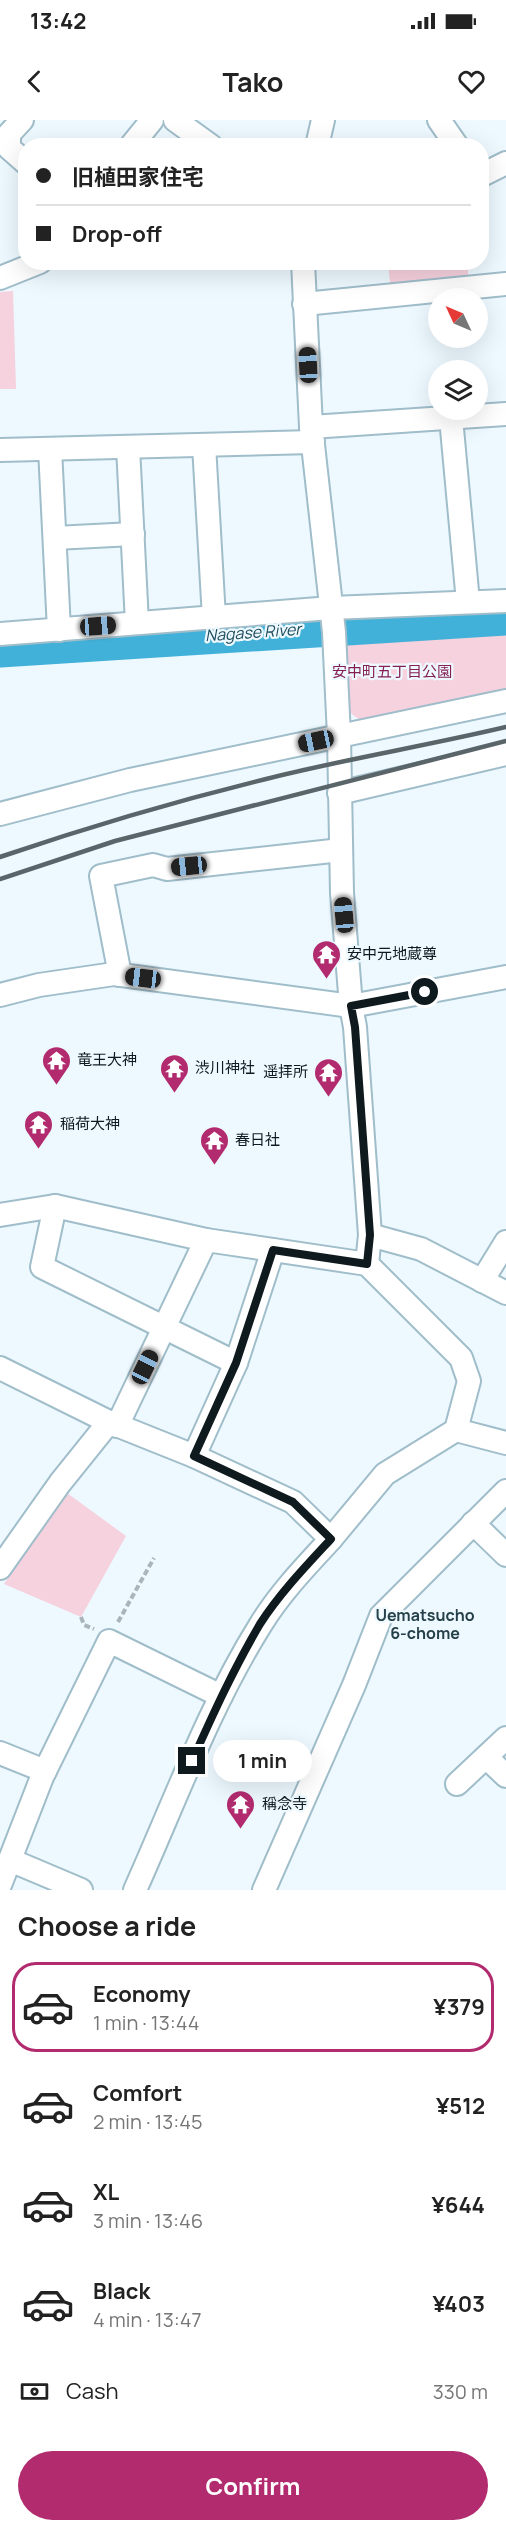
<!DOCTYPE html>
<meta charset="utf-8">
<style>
body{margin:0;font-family:Manrope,"Noto Sans JP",sans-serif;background:#f6f6f6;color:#222;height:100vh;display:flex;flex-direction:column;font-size:22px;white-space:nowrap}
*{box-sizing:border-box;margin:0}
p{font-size:20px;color:#767676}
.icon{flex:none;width:33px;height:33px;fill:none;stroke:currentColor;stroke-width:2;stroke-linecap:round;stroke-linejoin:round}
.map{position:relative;height:1770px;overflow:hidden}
.panel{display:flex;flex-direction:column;background:#fff;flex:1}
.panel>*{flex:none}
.banner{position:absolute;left:18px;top:18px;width:471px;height:132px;border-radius:24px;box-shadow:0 6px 24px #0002;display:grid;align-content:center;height:132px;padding:0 18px;background:#fff}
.needle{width:39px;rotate:314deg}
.controls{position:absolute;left:428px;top:168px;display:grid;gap:12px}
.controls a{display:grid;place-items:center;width:60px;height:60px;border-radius:50%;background:#fff;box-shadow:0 6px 24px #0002;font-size:30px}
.end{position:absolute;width:27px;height:27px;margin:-14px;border:8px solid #0f1a1e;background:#fff;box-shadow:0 0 0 3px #fff}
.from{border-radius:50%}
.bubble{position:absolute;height:42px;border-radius:21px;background:#fff;box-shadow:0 6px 24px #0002;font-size:20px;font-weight:700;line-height:42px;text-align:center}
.car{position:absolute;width:18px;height:36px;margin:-18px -9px;border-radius:8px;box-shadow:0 0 4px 2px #0007;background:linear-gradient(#222 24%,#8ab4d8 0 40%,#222 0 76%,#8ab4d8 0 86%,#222 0)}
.banner b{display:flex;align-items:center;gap:21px;height:57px;font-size:22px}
.banner b+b{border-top:2px solid #e0e0e0}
.banner i{width:15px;height:15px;background:#222}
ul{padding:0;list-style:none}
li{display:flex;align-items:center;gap:18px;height:90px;margin:0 12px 9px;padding:0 6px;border:3px solid transparent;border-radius:24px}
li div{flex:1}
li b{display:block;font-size:22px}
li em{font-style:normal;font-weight:700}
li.active{border-color:#b22b6f}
li>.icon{width:54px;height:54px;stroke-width:1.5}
h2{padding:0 18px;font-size:27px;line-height:72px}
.pay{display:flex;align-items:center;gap:15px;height:66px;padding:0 18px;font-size:22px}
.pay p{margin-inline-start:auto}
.button{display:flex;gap:12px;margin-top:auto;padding:12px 18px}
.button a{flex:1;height:69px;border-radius:36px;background:#b22b6f;color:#fff;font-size:24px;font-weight:700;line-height:69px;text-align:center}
.status{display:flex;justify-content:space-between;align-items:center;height:42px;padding:0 30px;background:#fff;direction:ltr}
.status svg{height:16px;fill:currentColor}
header{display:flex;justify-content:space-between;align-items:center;height:78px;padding:0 18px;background:#fff;font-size:27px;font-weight:700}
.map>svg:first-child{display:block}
.green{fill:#f6d1de}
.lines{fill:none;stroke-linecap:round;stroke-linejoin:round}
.river{stroke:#41b1d9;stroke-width:39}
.minor-casing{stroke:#a0bdca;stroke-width:26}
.path{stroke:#aab5bb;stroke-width:4;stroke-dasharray:6 3;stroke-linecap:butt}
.minor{stroke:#fff;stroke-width:22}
.rail{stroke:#5a656a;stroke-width:4.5}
.route{stroke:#0f1a1e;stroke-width:8}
.labels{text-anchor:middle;stroke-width:4.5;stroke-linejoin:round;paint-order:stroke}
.park-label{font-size:15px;fill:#851e52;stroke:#edf9ff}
.poi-label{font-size:15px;fill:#0f1a1e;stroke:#edf9ff;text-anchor:start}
.water-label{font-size:16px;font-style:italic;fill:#1c4b5c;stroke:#edf9ff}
.neighbourhood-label{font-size:16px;font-weight:bold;fill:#26404a;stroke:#edf9ff}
</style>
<div class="status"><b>13:42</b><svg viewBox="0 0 49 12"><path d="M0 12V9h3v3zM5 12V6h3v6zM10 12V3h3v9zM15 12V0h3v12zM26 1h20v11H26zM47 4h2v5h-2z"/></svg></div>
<header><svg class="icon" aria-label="back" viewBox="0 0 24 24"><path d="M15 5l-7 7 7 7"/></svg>Tako<svg class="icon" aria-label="heart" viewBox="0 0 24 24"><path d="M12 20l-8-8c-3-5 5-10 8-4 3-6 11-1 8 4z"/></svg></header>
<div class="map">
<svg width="506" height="1770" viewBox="0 0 506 1770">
<rect width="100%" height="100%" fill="#edf9ff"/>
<!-- green -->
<g class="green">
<path d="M 388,143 L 468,143 L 468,158 L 390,163 Z"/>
<path d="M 13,171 L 16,269 L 0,269 L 0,172 Z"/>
<path d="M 506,503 L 506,574 L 364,603 L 349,592 L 341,511 Z"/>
<path d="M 67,1373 L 126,1416 L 81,1497 L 4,1464 Z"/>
</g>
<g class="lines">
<!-- river -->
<path class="river" d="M 0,528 L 506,496"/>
<defs>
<g id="minor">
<path d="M 22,0 L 9,14 L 9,28 L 26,43"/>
<path d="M 175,0 L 211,26"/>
<path d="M 439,0 L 457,26"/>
<path d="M 131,26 L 152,0"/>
<path d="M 317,26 L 323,0"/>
<path d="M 482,55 L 506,43"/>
<path d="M 303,142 L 311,307 L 334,512 L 339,616 L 342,773 L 351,886 L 355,907 L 370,1115 L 367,1144"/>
<path d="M 0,158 L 40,142"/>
<path d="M 304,184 L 506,164"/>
<path d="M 451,298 L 468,482"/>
<path d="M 311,307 L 506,294"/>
<path d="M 204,325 L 214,498"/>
<path d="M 128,327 L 137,503"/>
<path d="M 50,329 L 59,510"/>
<path d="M 0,330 L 313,322"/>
<path d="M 55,418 L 133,414"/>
<path d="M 0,514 L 331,488 L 506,481"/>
<path d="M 339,673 L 506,634"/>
<path d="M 0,694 L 130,660 L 506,581"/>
<path d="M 120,855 L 101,756 L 153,745 L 167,749 L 341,730"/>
<path d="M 0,875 L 39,865 L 114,854 L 351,886 L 506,857"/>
<path d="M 55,1086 L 42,1147 L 236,1243"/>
<path d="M 0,1095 L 55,1086 L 206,1120 L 367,1144 L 461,1238 L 469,1261 L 456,1310 L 385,1354 L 331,1419 L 293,1382 L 194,1336 L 109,1302 L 0,1248"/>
<path d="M 370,1115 L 421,1129 L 506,1173"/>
<path d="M 482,1161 L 506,1122"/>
<path d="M 117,1306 L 206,1120"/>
<path d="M 456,1310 L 506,1323"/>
<path d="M 194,1336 L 236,1243 L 273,1130"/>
<path d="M 473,1403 L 506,1435"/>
<path d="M 0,1448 L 60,1363 L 109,1302"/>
<path d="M 0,1633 L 45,1651"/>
<path d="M 486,1637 L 506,1656"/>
<path d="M 457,1664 L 506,1618"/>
<path d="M 10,1740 L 81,1770"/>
<path d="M 0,1765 L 42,1657 L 109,1521 L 221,1576"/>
<path d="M 135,1770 C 175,1681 209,1587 261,1504 C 280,1473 306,1446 331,1419"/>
<path d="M 264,1770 L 354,1565 L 381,1496 L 506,1371"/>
</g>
</defs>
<!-- minor casing -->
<use href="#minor" class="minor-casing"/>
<!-- path -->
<g class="path">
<path d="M 81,1497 L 84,1505 L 94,1509"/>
<path d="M 118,1502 L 154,1438"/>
</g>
<!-- minor -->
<use href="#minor" class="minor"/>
<!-- rail -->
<g class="rail">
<path d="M 0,737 C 88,707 176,681 266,659 C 345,639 426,626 506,607"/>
<path d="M 0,759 L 115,721 L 506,621"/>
</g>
</g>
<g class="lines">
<!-- route -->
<path class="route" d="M 192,1641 C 213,1594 234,1548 260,1504 C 280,1473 306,1446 331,1419 L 293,1382 L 194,1336 L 236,1243 L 273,1130 L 367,1144 L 370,1115 L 355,907 L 351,886 L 425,872"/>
</g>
<!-- icons -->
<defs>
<symbol id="temple-pin" viewBox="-11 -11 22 30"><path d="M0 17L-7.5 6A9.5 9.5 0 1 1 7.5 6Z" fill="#b22b6f" stroke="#edf9ff"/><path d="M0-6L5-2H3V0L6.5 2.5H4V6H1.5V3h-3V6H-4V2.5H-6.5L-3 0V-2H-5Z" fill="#fff"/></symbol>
</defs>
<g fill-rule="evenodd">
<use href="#temple-pin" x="310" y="818" width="33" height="45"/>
<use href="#temple-pin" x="40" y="924" width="33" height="45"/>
<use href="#temple-pin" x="158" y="932" width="33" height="45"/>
<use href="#temple-pin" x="312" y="936" width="33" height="45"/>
<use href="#temple-pin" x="22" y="988" width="33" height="45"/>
<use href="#temple-pin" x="198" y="1004" width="33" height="45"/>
<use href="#temple-pin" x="224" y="1668" width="33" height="45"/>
</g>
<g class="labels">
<!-- park labels -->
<g class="park-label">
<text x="392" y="557">安中町五丁目公園</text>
</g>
<!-- poi labels -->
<g class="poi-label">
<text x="347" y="839">安中元地蔵尊</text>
<text x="77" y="945">竜王大神</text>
<text x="195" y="953">渋川神社</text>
<text x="308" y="957" text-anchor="end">遥拝所</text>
<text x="60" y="1009">稲荷大神</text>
<text x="235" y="1025">春日社</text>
<text x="262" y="1689">稱念寺</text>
</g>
<!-- water labels -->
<g class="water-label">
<text transform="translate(253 512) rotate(-4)" y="6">Nagase River</text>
</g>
<!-- neighbourhood labels -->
<g class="neighbourhood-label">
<text x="425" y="1501">Uematsucho<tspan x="425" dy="18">6-chome</tspan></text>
</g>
</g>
</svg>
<div class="controls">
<a><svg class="needle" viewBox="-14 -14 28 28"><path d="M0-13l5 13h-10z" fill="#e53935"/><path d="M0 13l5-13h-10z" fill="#767676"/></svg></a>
<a><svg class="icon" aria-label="layers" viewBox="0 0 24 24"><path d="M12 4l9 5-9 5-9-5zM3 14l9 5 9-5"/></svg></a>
</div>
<i class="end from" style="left:425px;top:872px"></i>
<i class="end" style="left:192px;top:1641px"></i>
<div class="bubble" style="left:213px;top:1620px;width:99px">1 min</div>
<i class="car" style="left:308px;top:245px;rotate:357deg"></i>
<i class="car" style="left:98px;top:506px;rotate:86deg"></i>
<i class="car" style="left:316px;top:621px;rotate:258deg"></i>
<i class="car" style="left:189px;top:746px;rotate:264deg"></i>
<i class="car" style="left:344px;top:795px;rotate:355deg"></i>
<i class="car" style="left:143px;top:858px;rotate:277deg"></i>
<i class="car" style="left:145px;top:1247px;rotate:26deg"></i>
<div class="banner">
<b><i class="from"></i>旧植田家住宅</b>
<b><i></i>Drop-off</b>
</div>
</div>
<section class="panel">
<h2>Choose a ride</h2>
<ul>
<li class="active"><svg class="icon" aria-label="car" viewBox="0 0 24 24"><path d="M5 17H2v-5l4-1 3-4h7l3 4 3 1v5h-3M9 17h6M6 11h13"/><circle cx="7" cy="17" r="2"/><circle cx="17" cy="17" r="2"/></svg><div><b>Economy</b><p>1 min · 13:44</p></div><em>¥379</em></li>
<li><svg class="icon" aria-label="car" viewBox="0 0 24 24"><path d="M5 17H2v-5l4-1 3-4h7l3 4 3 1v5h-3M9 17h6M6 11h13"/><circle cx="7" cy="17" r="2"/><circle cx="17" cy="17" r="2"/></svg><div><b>Comfort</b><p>2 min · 13:45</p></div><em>¥512</em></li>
<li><svg class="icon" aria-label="car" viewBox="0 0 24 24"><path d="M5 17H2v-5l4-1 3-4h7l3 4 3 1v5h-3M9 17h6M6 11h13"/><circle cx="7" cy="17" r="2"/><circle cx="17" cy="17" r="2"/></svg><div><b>XL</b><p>3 min · 13:46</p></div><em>¥644</em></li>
<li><svg class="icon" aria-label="car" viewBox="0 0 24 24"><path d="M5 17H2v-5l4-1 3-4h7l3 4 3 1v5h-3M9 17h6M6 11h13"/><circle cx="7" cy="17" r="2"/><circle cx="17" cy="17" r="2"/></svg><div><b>Black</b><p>4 min · 13:47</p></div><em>¥403</em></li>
</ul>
<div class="pay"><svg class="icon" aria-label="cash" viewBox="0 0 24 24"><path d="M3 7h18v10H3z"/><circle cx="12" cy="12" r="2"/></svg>Cash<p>330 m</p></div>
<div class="button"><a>Confirm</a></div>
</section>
